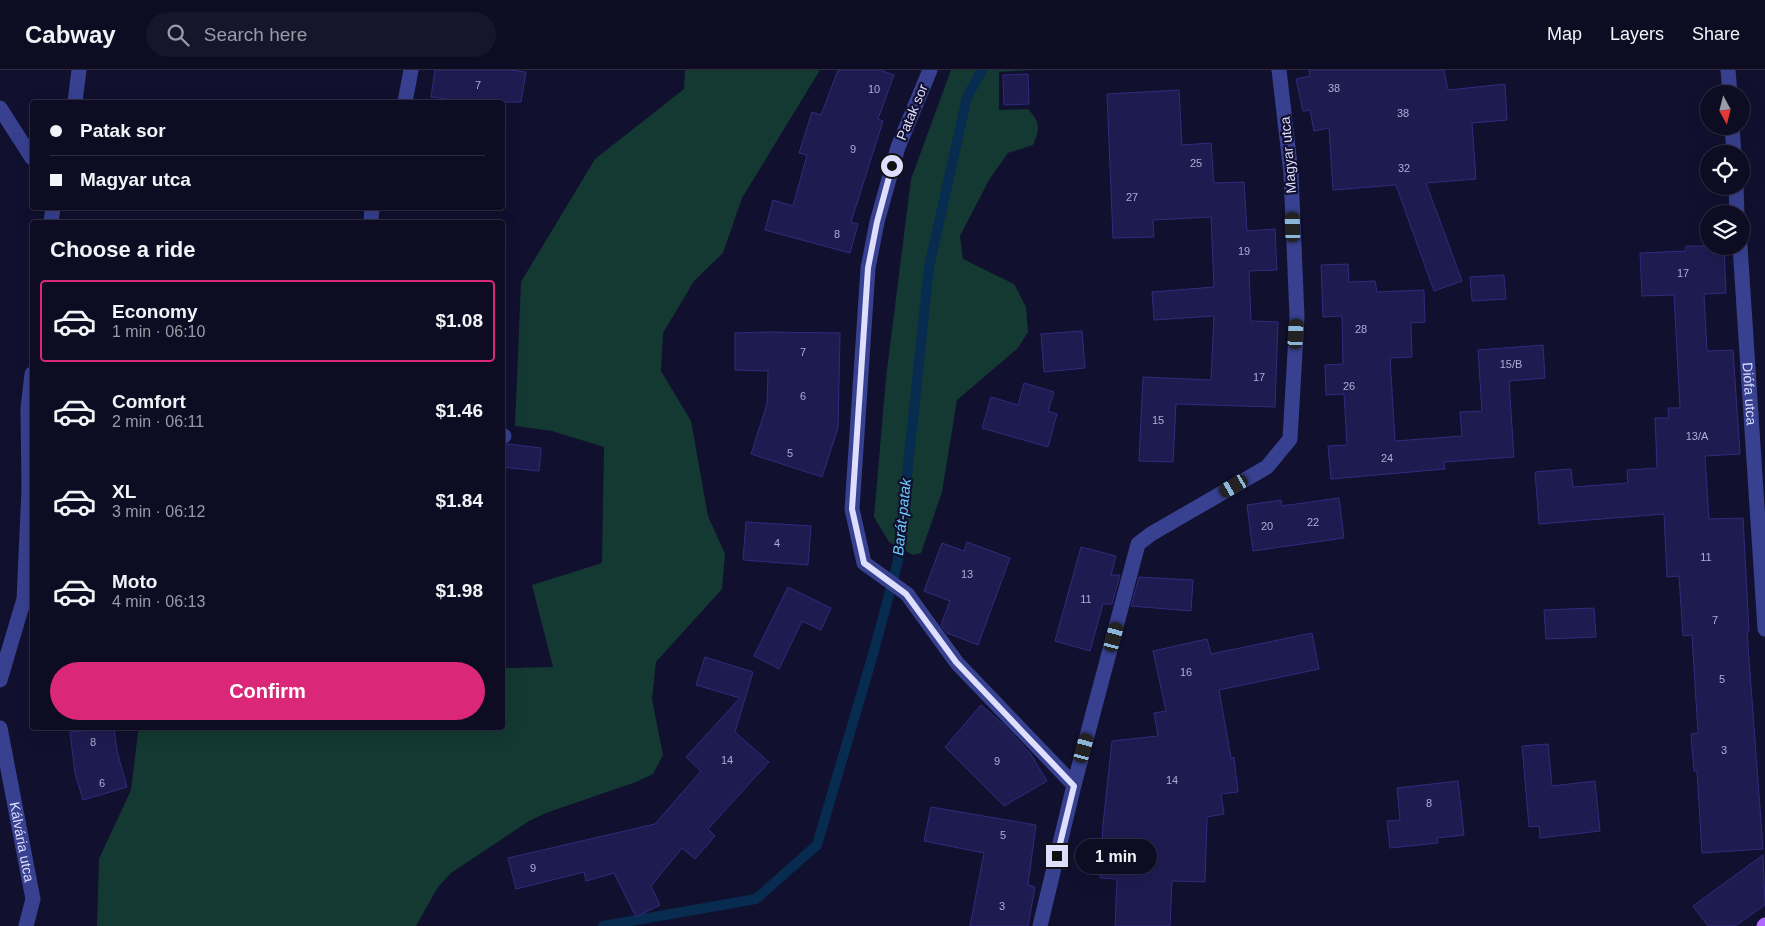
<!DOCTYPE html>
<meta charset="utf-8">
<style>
body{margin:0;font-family:Arial,sans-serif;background:#16152b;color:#f1f3f6;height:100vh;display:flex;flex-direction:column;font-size:19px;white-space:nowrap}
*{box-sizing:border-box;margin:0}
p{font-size:16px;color:#9a9ba6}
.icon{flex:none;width:28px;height:28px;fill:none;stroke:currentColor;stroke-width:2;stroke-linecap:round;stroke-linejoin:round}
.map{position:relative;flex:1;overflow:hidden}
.details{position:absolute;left:30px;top:150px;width:475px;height:510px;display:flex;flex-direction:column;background:#0d0c23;border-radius:5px;box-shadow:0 5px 20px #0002,0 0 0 1px #2d2c41}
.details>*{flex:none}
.hud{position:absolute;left:30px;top:30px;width:475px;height:110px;border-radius:5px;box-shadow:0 5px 20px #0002,0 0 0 1px #2d2c41;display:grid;align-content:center;height:110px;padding:0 20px;background:#0d0c23}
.needle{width:32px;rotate:173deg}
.buttons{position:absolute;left:1700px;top:15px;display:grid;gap:10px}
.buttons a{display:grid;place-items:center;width:50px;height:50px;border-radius:50%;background:#0d0c23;box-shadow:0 5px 20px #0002,0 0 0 1px #2d2c41;font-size:25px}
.end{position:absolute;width:22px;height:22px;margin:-11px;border:6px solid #dedeff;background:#111;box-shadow:0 0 0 2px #111}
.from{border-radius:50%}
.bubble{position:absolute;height:35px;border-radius:18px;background:#0d0c23;box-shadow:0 5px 20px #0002,0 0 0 1px #2d2c41;font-size:16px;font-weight:700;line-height:35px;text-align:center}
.car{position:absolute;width:15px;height:30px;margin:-15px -8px;border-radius:6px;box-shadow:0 0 4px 1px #0007;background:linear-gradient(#222 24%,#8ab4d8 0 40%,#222 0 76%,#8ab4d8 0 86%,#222 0)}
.hud b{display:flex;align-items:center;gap:18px;height:48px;font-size:19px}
.hud b+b{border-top:1px solid #2d2c41}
.hud i{width:12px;height:12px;background:#f1f3f6}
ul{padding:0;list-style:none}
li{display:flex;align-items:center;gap:15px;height:82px;margin:0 10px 8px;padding:0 10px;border:2px solid transparent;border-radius:5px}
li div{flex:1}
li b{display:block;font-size:19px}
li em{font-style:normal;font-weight:700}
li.current{border-color:#db2777}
li>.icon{width:45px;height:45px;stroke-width:1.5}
h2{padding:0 20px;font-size:22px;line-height:60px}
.primary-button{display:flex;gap:10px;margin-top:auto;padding:10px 20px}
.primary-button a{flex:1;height:58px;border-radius:30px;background:#db2777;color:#fff;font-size:20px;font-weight:700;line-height:58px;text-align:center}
header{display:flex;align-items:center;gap:30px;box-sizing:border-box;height:70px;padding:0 25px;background:#0d0c23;border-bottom:1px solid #2d2c41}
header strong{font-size:24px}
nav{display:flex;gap:28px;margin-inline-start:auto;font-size:18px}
.search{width:350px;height:45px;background:#16152b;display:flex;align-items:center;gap:12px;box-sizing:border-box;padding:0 18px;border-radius:28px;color:#9a9ba6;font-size:19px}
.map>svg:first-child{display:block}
.green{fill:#133932}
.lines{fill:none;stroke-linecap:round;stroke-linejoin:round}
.stream{stroke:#072c50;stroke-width:10}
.building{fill:#1e1b51;stroke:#312b7e}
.minor{stroke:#384190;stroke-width:15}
.major{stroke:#b065ff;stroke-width:15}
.route{stroke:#dedeff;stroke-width:6}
.labels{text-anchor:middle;stroke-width:4.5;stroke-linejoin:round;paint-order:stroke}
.number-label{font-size:11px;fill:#aeadd4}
.street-label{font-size:14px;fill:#dedeff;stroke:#11102f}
.water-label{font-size:15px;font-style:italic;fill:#6ccfff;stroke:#11102f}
</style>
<header>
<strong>Cabway</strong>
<div class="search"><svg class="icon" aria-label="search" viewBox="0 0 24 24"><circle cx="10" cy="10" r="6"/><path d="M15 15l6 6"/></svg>Search here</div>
<nav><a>Map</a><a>Layers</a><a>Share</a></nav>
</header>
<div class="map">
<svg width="1765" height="856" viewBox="0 0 1765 856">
<rect width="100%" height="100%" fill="#11102f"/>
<!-- green -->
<g class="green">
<path d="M 685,0 L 820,0 L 742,128 L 723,183 L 694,211 L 663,263 L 661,301 L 691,351 L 708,446 L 725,484 L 722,519 L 656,592 L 652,629 L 663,685 L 653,704 L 636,712 L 546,743 L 529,751 L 451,803 L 438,817 L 416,856 L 97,856 L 99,789 L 131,720 L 138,662 L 142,658 L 502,658 L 503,598 L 553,597 L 532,515 L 602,493 L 604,377 L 552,361 L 515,356 L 521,212 L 595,89 L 684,19 Z"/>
<path d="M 951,0 L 1030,0 L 999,2 L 999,40 L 1028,39 C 1041,53 1040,59 1033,75 L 1008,83 L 989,110 L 960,166 L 963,189 L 1014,214 L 1026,237 L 1028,262 L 1018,278 L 957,330 L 942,422 L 921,483 L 913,485 L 889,472 L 874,447 L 886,308 L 911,109 Z"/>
</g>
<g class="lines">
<!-- stream -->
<path class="stream" d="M 603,856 L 756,829 L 817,775 L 874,581 L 898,491 L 929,197 L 967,27 L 982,0"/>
</g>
<!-- building -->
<g class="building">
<path d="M 435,0 L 510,0 L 526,2 L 521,32 L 468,32 L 431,27 Z"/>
<path d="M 838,0 L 880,0 L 894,5 L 878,49 L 883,51 L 851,152 L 858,154 L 850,183 L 765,160 L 773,130 L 793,136 L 807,85 L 799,83 L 812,42 L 821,45 Z"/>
<path d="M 1309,0 L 1444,0 L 1448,20 L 1505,14 L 1507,50 L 1472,53 L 1476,109 L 1426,113 L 1462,211 L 1434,221 L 1396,115 L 1333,120 L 1329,58 L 1314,61 L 1310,40 L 1303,41 L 1296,9 L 1310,6 Z"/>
<path d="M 1028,4 L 1029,34 L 1004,35 L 1003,5 Z"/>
<path d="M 1179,20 L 1182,75 L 1211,73 L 1214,113 L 1244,112 L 1247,161 L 1275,159 L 1277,200 L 1249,201 L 1251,251 L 1278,252 L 1275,337 L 1176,334 L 1173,392 L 1139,391 L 1143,307 L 1211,310 L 1214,246 L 1154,250 L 1152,222 L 1214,217 L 1211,147 L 1153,150 L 1154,167 L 1113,168 L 1107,24 Z"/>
<path d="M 1686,176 L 1724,176 L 1726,223 L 1704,224 L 1707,281 L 1733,280 L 1740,384 L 1705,386 L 1709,449 L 1743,448 L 1749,562 L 1747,562 L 1763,779 L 1702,783 L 1697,701 L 1694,701 L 1691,664 L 1698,663 L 1692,565 L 1683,566 L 1679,506 L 1667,507 L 1664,444 L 1539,454 L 1535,402 L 1571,399 L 1573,417 L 1628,413 L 1627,400 L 1657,398 L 1655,348 L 1669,348 L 1668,338 L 1680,338 L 1674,225 L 1642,226 L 1640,183 L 1686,181 Z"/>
<path d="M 1348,194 L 1349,212 L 1375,211 L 1377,222 L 1424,220 L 1425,252 L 1411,253 L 1412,287 L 1390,288 L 1395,371 L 1462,366 L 1460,342 L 1482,341 L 1478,280 L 1543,275 L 1545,308 L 1509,311 L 1514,387 L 1444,392 L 1445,399 L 1331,409 L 1328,376 L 1347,375 L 1344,324 L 1326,325 L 1325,295 L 1343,294 L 1342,246 L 1323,247 L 1321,195 Z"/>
<path d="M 1504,205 L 1506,229 L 1472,231 L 1470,207 Z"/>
<path d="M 1082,261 L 1085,298 L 1044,302 L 1041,264 Z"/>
<path d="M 767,262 L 840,263 L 838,358 L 822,407 L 751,384 L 767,334 L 768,301 L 735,300 L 735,263 Z"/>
<path d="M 1024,313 L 1054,322 L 1048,341 L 1057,344 L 1048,377 L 982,358 L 991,327 L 1018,335 Z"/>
<path d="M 508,374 L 541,378 L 539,401 L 502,397 L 502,375 Z"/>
<path d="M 1339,428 L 1344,468 L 1253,481 L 1247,435 L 1281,430 L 1282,436 Z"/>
<path d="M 746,452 L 811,456 L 808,495 L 743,490 Z"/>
<path d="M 967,472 L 1010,488 L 978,575 L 947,563 L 941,555 L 950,531 L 924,521 L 942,473 L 964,481 Z"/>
<path d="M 1081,477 L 1116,486 L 1111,505 L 1120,505 L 1112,534 L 1103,534 L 1090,581 L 1055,571 Z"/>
<path d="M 1139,507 L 1193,510 L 1191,541 L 1131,536 Z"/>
<path d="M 788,517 L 831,538 L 821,560 L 802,551 L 779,599 L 754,586 Z"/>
<path d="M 1594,538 L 1596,567 L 1546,569 L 1544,540 Z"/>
<path d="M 1312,563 L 1319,599 L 1219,620 L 1231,688 L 1234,687 L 1238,722 L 1221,724 L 1224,744 L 1207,747 L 1205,812 L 1172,811 L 1170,856 L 1115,856 L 1117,809 L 1100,808 L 1103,755 L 1112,671 L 1158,666 L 1154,643 L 1166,641 L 1153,581 L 1207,569 L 1211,584 Z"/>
<path d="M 705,587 L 753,602 L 735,662 L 769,692 L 708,759 L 715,766 L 695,789 L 682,778 L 651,816 L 660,835 L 636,847 L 614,803 L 586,811 L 584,802 L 516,819 L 508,788 L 655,754 L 701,701 L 686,687 L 740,628 L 696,615 Z"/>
<path d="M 981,635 L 1003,654 L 1030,683 L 1047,711 L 1004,736 L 945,677 Z"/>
<path d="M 114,658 L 117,681 L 127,717 L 83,730 L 75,703 L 70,662 Z"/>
<path d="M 1548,674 L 1552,716 L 1595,711 L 1600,761 L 1540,768 L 1539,756 L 1529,757 L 1522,676 Z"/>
<path d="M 1458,711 L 1464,765 L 1437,768 L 1438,773 L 1390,778 L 1387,751 L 1400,750 L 1397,718 Z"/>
<path d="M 931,737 L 1036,755 L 1028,815 L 1035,817 L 1028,856 L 970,856 L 984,783 L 924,771 Z"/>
<path d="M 1763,785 L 1765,835 L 1735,856 L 1708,856 L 1693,836 Z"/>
</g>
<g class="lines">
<!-- minor -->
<g class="minor">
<path d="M 930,0 L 898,77 L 877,152 L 868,198 L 852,439 L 864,493 L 907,524 L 957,593 L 1074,715"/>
<path d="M 1728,0 L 1730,24"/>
<path d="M 75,32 L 79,0"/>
<path d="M 405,32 L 411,0"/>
<path d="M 0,38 L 32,88"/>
<path d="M 1732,56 L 1734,84"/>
<path d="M 1736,116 L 1737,144"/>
<path d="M 51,152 L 53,138"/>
<path d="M 371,152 L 372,138"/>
<path id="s1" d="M 1740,176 L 1765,559"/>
<path d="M 502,366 L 504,366"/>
<path d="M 0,610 L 24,529 L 29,420 L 28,338 L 32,304"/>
<path id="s2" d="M 0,658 L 33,829 L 26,856"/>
<path d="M 1040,856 L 1074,715 L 1138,474 L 1151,464 L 1267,397 L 1290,369 L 1297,247 L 1291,103 L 1279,0"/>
</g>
<!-- major -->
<path class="major" d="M 1764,856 L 1765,855"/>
</g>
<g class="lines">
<!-- route -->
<path class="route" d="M 892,96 L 877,152 L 868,198 L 852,439 L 864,493 L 906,524 L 956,592 L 1074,716 L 1057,786"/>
</g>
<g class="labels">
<!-- number labels -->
<g class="number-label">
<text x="478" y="19">7</text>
<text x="1334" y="22">38</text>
<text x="874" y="23">10</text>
<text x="1403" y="47">38</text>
<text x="853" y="83">9</text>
<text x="1196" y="97">25</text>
<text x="1404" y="102">32</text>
<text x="1132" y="131">27</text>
<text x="837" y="168">8</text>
<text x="1244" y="185">19</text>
<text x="1683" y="207">17</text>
<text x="1361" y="263">28</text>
<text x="803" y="286">7</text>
<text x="1511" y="298">15/B</text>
<text x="1259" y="311">17</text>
<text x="1349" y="320">26</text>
<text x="803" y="330">6</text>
<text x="1158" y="354">15</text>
<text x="1697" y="370">13/A</text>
<text x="790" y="387">5</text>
<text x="1387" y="392">24</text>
<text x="1313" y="456">22</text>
<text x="1267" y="460">20</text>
<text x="777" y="477">4</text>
<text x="1706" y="491">11</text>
<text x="967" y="508">13</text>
<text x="1086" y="533">11</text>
<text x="1715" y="554">7</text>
<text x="1186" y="606">16</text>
<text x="1722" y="613">5</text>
<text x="93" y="676">8</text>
<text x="1724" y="684">3</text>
<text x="727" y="694">14</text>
<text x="997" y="695">9</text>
<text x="1172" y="714">14</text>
<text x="102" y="717">6</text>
<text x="1429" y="737">8</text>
<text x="1003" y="769">5</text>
<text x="533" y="802">9</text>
<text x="1002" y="840">3</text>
</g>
<!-- street labels -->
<g class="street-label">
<text transform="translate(912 42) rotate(-67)" y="5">Patak sor</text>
<text transform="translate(1288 85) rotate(-95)" y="5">Magyar utca</text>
<text dy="5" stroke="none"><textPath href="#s1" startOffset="148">Diófa utca</textPath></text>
<text dy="5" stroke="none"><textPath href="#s2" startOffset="116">Kálvária utca</textPath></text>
</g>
<!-- water labels -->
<g class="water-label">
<text transform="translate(902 447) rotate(-84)" y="5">Barát-patak</text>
</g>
</g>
</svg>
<div class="buttons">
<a><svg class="needle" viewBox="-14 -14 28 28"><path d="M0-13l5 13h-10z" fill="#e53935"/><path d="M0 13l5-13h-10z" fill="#9a9ba6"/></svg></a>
<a><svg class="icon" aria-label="locate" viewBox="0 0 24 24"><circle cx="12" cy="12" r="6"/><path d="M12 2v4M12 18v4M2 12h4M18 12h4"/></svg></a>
<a><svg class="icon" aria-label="layers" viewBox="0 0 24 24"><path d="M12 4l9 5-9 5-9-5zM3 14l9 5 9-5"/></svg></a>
</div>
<i class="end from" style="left:892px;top:96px"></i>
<i class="end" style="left:1057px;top:786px"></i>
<div class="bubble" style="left:1075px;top:769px;width:82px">1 min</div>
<i class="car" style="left:1293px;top:157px;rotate:358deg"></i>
<i class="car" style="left:1296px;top:264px;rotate:3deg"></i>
<i class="car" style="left:1234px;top:416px;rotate:240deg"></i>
<i class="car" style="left:1114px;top:567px;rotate:15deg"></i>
<i class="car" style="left:1084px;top:678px;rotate:15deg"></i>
<div class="hud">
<b><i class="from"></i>Patak sor</b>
<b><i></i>Magyar utca</b>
</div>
<section class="details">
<h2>Choose a ride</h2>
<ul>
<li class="current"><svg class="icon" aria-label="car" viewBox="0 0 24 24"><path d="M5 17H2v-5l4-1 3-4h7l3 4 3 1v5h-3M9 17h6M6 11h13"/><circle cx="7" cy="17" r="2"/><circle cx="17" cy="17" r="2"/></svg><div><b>Economy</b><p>1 min · 06:10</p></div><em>$1.08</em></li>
<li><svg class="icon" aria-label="car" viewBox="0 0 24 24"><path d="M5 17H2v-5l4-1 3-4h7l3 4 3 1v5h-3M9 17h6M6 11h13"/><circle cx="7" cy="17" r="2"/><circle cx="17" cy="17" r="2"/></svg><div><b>Comfort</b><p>2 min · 06:11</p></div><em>$1.46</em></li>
<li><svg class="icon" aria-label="car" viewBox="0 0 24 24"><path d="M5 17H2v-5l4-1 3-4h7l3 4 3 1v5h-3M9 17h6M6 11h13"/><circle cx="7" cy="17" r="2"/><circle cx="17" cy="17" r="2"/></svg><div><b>XL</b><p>3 min · 06:12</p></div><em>$1.84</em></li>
<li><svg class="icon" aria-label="car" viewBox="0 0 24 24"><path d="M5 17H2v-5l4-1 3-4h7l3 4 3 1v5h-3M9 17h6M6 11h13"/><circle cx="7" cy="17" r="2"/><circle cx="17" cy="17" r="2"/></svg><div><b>Moto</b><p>4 min · 06:13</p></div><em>$1.98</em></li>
</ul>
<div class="primary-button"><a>Confirm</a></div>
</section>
</div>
